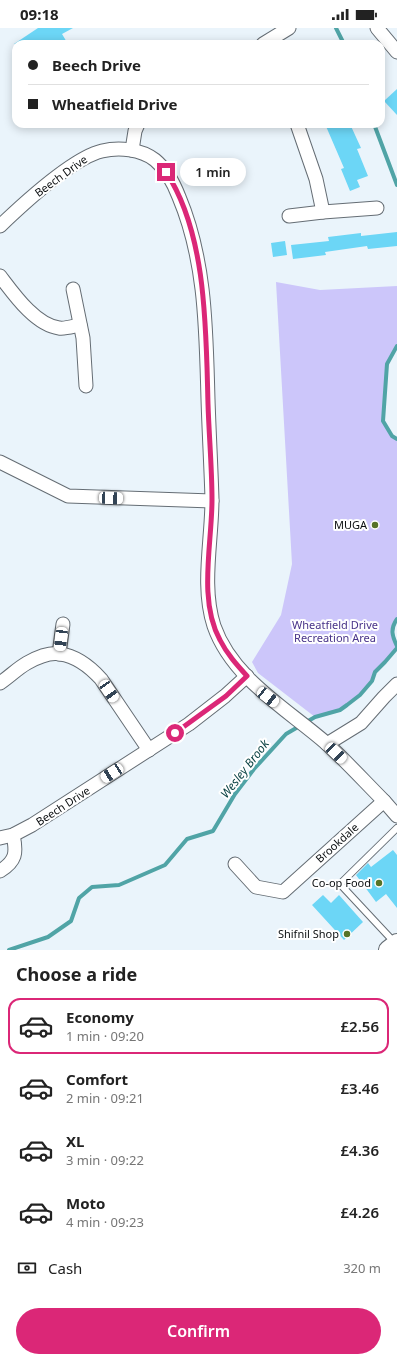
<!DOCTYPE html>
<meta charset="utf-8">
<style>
body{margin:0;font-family:"Noto Sans",sans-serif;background:#f2f2f2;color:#222;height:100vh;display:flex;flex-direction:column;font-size:15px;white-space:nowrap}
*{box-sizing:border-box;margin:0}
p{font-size:13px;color:#767676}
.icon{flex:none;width:22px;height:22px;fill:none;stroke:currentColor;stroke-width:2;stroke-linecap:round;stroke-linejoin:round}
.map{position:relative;height:922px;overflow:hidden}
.sheet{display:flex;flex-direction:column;background:#fff;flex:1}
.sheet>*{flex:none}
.hud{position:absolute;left:12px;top:12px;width:373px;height:88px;border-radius:12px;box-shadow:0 2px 10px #0003;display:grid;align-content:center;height:88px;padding:0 16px;background:#fff}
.end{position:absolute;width:18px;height:18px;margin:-9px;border:5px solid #db2777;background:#fff;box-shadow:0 0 0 2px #fff}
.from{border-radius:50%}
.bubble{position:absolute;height:28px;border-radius:14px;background:#fff;box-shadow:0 2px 10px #0003;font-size:13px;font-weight:600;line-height:28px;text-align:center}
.car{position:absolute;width:12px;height:24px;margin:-12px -6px;border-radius:5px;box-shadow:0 0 3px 1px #0007;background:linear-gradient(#fff 24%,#345 0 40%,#fff 0 76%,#345 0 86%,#fff 0)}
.hud b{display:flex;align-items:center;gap:14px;height:38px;font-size:15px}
.hud b+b{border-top:1px solid #e0e0e0}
.hud i{width:10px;height:10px;background:#222}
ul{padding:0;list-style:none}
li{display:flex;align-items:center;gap:12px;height:56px;margin:0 8px 6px;padding:0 8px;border:2px solid transparent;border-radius:12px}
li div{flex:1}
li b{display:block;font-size:15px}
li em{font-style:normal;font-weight:600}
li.on{border-color:#db2777}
li>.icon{width:36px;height:36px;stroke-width:1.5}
h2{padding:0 16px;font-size:18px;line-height:48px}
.pay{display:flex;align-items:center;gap:10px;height:44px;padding:0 16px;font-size:15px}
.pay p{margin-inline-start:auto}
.button{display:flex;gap:8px;margin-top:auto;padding:8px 16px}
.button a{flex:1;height:46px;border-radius:24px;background:#db2777;color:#fff;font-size:16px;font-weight:600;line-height:46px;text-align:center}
.status{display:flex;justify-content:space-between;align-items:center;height:28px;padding:0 20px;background:#fff;direction:ltr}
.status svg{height:11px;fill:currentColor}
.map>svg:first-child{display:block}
.green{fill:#ccc6fa}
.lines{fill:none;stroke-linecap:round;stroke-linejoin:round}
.stream{stroke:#50a4a6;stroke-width:4}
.building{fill:#6cd6f6}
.lane-casing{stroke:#656d74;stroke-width:8}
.street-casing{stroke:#656d74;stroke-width:15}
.secondary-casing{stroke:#656d74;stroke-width:20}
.lane{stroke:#fff;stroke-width:6}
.street{stroke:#fff;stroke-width:13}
.secondary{stroke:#fff;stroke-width:18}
.route{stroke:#db2777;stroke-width:5}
.poi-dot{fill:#567327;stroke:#fff;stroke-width:1.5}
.labels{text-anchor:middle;stroke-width:4;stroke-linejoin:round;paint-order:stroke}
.street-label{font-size:11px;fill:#0a0d0f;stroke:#fff}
.poi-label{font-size:11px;fill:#0a0d0f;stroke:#fff;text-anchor:end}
.park-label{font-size:11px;fill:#483389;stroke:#fff}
.water-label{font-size:12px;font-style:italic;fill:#0d4445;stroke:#fff}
</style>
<div class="status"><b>09:18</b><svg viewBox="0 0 49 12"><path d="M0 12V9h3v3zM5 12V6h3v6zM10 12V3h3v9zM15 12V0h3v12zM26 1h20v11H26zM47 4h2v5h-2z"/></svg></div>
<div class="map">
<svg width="397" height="922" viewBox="0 0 397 922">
<rect width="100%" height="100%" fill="#eaf4fb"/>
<!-- green -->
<path class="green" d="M 276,254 L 320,262 L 397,258 L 397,318 L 387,336 L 383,393 L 392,408 L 397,411 L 397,591 C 388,604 394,608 397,620 L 385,634 L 375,644 L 372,653 L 360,667 L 340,682 L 315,689 L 258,645 L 252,634 L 281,587 L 292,536 Z"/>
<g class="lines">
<!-- stream -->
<g class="stream">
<path d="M 336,0 L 344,16"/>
<path d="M 374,96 L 397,157"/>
<path d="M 397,318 L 387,336 L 383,393 L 392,408 L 397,411"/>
<path d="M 397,591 C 390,601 392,608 397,618"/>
<path d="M 9,922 L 48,909 L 71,893 L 79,870 L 92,859 L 119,857 L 165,837 L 187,811 L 213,803 L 235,766 L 254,741 L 286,706 L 315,689 L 340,682 L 347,677 L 360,667 L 372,653 L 375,644 L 385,634 L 397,620"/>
</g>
</g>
<!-- building -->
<g class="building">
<path d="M 38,0 L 73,0 L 62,6 L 68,16 L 14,16 Z"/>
<path d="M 397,61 L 397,87 L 384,73 Z"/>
<path d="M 325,96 L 350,96 L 361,120 L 357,121 L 368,148 L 357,152 L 360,159 L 350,163 L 341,141 L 344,140 Z"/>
<path d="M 397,204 L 397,218 L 368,221 L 367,218 L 325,224 L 326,227 L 293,231 L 291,217 L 329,213 L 328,209 L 361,205 L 361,208 Z"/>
<path d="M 285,213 L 287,227 L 273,229 L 271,215 Z"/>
<path d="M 393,822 L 397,827 L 397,880 L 386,866 L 376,874 L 356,847 L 368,835 L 371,839 Z"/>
<path d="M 323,867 L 331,875 L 339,867 L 363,894 L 344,912 L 312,877 Z"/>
</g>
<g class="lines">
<defs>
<path id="lane" d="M 395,915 L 340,856 L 397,800"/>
<g id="street">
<path d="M 377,0 L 397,24"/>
<path d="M 263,16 L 289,0"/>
<path d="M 297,96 L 316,151 L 323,184"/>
<path d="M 132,122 L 135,103 L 138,96"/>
<path d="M 289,188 L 323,184 L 377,180"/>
<path d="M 0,198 C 23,176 72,130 102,123 C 119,119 141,121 155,132 C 166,141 174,156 179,169 C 206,233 206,303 208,371 C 209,404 211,438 212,471 C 212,513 201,558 214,598 C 232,650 287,681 326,715 C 346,733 365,754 384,773"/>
<path d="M 0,248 C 13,265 35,297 59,300 C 65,301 74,298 80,297"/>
<path d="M 73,261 L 83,310 L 86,358"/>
<path d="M 0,434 L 68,468 L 212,473"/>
<path d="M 59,626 L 63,596"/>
<path d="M 0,655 C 9,649 18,640 27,635 C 36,630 50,624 60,626 C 76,628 91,640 101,651 L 149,722"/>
<path d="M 327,716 L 361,695 L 384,669 L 397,656"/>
<path d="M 0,810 L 13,807 L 32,797 L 189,696 L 225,668 L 247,648"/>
<path d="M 235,836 L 256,859 L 283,864 L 384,773 L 397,788"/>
<path d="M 0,843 C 16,833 17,825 13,807"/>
</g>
<path id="secondary" d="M 388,922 L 397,915"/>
</defs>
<!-- lane casing -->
<use href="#lane" class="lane-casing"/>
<!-- street casing -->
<use href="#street" class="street-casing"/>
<!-- secondary casing -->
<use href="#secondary" class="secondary-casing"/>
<!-- lane -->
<use href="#lane" class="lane"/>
<!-- street -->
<use href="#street" class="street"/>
<!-- secondary -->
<use href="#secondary" class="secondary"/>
</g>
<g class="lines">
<!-- route -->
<path class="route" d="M 166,144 C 207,206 206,303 208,376 C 209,408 212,440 212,472 C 212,516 198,572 220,612 C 227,626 237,637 247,648 L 226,668 L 175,705"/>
</g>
<!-- markers -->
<g class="poi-dot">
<circle cx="375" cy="497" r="4"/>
<circle cx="379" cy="855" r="4"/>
<circle cx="347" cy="906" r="4"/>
</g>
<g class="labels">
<!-- street labels -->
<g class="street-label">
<text transform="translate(61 148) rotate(-36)" y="4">Beech Drive</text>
<text transform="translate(63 778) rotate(-33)" y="4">Beech Drive</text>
<text transform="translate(337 815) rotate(-42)" y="4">Brookdale</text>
</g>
<!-- poi labels -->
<g class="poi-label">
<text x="367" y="501">MUGA</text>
<text x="371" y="859">Co-op Food</text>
<text x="339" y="910">Shifnil Shop</text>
</g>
<!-- park labels -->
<g class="park-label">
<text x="335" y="601">Wheatfield Drive<tspan x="335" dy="13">Recreation Area</tspan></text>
</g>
<!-- water labels -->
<g class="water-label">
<text transform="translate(245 741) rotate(-52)" y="4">Wesley Brook</text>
</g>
</g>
</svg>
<i class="end from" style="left:175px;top:705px"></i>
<i class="end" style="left:166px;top:144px"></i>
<div class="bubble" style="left:180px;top:130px;width:66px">1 min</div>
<i class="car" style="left:111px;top:470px;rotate:92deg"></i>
<i class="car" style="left:61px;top:611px;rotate:187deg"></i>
<i class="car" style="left:109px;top:663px;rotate:146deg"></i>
<i class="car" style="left:268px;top:669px;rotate:128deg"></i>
<i class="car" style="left:336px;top:725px;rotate:134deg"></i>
<i class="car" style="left:112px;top:745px;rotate:237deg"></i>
<div class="hud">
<b><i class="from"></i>Beech Drive</b>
<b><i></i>Wheatfield Drive</b>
</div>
</div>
<section class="sheet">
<h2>Choose a ride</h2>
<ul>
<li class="on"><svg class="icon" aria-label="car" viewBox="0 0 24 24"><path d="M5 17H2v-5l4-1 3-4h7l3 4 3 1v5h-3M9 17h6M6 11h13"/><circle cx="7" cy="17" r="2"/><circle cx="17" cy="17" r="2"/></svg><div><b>Economy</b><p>1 min · 09:20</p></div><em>£2.56</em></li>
<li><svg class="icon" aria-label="car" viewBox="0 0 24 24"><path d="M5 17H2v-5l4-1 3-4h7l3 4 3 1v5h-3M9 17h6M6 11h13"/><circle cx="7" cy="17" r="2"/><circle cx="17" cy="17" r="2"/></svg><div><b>Comfort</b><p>2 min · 09:21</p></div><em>£3.46</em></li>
<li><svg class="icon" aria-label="car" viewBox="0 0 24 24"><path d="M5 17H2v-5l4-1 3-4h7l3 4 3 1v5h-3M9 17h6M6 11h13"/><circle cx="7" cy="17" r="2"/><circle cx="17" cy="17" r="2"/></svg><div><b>XL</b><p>3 min · 09:22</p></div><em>£4.36</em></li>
<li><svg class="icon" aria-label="car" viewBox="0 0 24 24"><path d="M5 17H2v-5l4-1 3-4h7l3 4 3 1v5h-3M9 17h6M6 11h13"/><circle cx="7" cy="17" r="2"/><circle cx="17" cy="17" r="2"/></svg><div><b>Moto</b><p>4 min · 09:23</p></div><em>£4.26</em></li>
</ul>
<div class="pay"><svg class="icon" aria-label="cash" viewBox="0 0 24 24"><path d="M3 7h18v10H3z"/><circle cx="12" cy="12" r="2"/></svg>Cash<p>320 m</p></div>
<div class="button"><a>Confirm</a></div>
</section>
